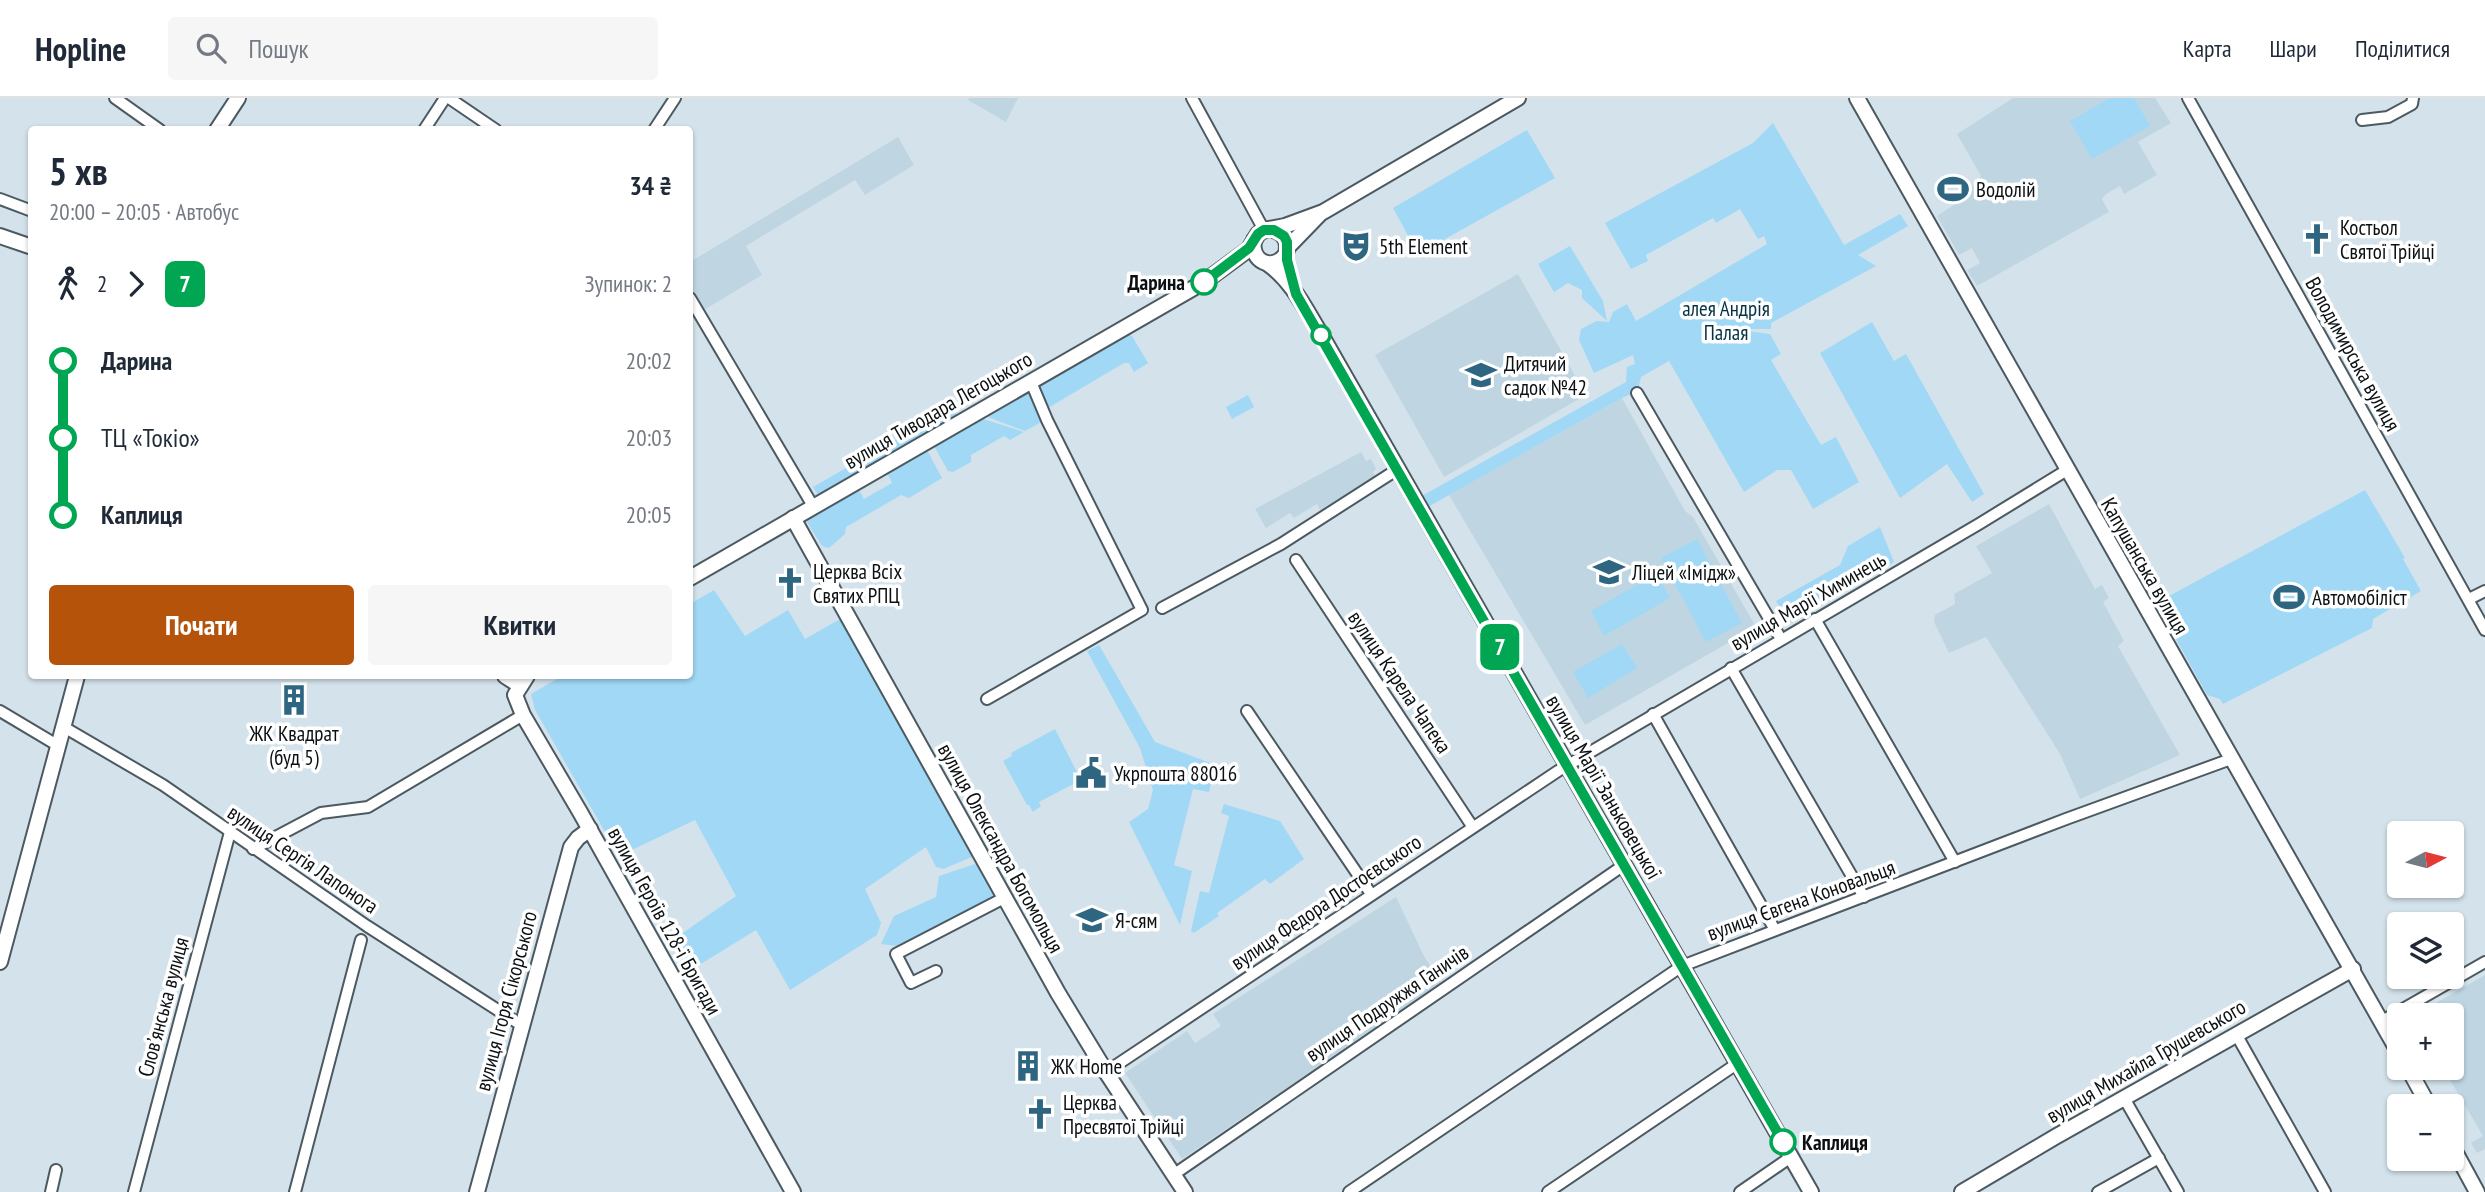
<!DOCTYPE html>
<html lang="uk">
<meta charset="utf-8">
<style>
body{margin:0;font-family:"PT Sans Narrow",sans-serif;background:#f6f6f7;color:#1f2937;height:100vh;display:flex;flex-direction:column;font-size:26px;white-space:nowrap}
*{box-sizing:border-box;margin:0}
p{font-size:23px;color:#747a83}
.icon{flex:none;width:38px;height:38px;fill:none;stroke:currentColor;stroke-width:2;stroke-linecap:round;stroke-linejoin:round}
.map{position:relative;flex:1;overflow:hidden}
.details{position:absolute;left:28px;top:28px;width:665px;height:553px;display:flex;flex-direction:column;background:#fff;border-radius:7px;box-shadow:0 2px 5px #0004}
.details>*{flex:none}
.badge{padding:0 14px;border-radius:10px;font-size:24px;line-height:46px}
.needle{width:46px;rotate:83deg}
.tools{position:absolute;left:2387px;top:723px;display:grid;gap:14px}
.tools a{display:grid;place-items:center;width:77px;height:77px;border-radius:7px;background:#fff;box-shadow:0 2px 5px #0004;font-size:35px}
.map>.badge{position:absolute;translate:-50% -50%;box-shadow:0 0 0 4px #fff}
.legs{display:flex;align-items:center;gap:10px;height:77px;padding:0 21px;font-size:23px}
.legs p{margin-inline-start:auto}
.summary{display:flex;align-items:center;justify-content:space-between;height:119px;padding:0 21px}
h1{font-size:38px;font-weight:600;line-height:52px}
.cta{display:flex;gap:14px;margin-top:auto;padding:14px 21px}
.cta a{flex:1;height:80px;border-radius:7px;background:#b45309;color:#fff;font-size:28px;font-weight:600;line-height:80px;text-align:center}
.cta a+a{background:#f6f6f7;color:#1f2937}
ul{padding:0 21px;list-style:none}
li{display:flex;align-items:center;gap:24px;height:77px;font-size:26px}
li i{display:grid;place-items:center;width:10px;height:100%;margin:0 9px;background:currentColor}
li i::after{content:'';width:18px;height:18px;margin:-9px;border:5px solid;border-radius:50%;background:#fff}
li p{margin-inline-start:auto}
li:first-child i{background:linear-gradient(#0000 50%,currentColor 0)}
li:last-child i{background:linear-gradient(currentColor 50%,#0000 0)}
header{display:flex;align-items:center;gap:42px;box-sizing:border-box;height:98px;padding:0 35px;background:#fff;border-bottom:2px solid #e0e1e3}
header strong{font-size:33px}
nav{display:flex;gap:38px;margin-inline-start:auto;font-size:24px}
.search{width:490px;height:63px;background:#f6f6f7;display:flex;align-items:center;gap:18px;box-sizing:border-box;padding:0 24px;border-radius:7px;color:#747a83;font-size:26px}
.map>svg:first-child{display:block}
.built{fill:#bfd6e2}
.green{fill:#a0d8f6}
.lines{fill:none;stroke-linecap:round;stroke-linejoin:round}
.street-casing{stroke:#4c5960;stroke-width:14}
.secondary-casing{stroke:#4c5960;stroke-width:18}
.street{stroke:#fff;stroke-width:10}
.secondary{stroke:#fff;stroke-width:14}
.line-1-casing{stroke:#fff;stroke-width:16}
.line-1{stroke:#00a651;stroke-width:10}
.stop-1-dot{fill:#fff;stroke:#00a651;stroke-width:3.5}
.labels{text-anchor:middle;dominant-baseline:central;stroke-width:7;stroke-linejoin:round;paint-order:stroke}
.poi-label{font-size:21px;fill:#0b1012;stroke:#fff;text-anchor:start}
.stop-label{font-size:21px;font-weight:bold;fill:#0b1012;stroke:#fff;text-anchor:end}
.park-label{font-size:21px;fill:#033245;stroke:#fff}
.street-label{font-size:21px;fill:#0b1012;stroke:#fff}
</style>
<header>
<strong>Hopline</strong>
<div class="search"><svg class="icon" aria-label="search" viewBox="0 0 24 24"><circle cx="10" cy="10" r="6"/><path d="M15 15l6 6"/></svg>Пошук</div>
<nav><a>Карта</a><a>Шари</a><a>Поділитися</a></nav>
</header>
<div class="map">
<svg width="2485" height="1094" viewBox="0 0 2485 1094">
<rect width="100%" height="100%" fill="#d4e3eb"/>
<g class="built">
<path d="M969,0H1018L1006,24L968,2Z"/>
<path d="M2013,0H2155L2171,25L2138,44L2157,77L2124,96L2120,88L2106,96L2102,101L2109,114L1977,188L1967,172L1980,165L1972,150L1959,157L1937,118L1961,102L1981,78L1957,36Z"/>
<path d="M898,39L914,67L865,97L855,82L746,148L762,177L704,212L690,188V164Z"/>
<path d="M1518,176L1586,297L1444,379L1375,257Z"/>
<path d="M1622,300L1685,413L1693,419L1756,529L1585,627L1449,397Z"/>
<path d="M1361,354L1366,363L1371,361L1376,371L1373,374L1376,379L1321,414L1317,406L1294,420L1290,415L1266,430L1255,411Z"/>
<path d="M2049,406L2095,491L2102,487L2109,500L2103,504L2124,543L2118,548L2180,657L2080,701L2060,656L1986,539L1949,555L1934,524L1935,517L1955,506L1954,496L1992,475L1976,448Z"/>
<path d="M1396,799L1424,858L1441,885L1182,1061L1125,975L1187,933L1195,945L1221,928L1213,916Z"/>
<path d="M2485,877V1051L2477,1055L2471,1045L2483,1038L2443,970H2452V917H2415Z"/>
</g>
<g class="green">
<path d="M2110,0H2134L2150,28L2092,61L2070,23Z"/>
<path d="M1773,25L1844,147L1900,116L1908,128L1858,157L1876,168L1771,225V231H1748L1747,233L1770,236L1781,256L1771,262L1821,347L1836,339L1859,384L1813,411L1791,372H1777L1744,394L1669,263L1641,279L1639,287L1641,292L1622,300L1426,410L1420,399L1626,284L1627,269L1635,266L1633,257L1594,275L1579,242L1581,231L1597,223L1609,224L1613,214L1627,206L1636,223L1767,146L1764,138L1758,141L1740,111L1716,125L1713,120L1646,157L1648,163L1631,171L1605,125L1753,45Z"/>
<path d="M1527,32L1555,80L1418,156L1393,110Z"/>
<path d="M1570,148L1603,203L1607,223L1582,200V192L1568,185L1554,194L1538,166Z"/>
<path d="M1872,224L1894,263L1906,256L1984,396L1972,404L1947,366L1900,400L1820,255Z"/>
<path d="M1126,235L1132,238L1148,265L1134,274L1129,265H1124L1048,310L1039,291L1040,285Z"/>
<path d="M1028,292L1031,293L1043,323L1025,333L985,318Z"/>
<path d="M1248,297L1254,309L1232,321L1226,309Z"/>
<path d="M952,309L958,319L819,399L813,389Z"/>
<path d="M980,320L1024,334L1010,342L1004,338L971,357V364L953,374L948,373L934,348Z"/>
<path d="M925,353L928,354L942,380L909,400L901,397L846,429L845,436L829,450L822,448L807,424L808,421L859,392L864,401L892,385L887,375Z"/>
<path d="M2365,392L2405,460L2403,461L2421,493L2373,521L2372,530L2223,606L2220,601L2207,597L2156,505Z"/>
<path d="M1880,429L1894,464L1790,525L1776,503L1840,467L1848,448Z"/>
<path d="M1697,441L1742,525L1706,544L1661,460Z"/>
<path d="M1656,476L1670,500L1604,538L1591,513Z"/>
<path d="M714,492L745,538L788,512L805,541L842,520L974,755L972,759L943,771L936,769L926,749L865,791L881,825L877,837L790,892L756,832L699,867L681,863L671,843L736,798L695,722L619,758L535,612L531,596L562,578H690V506Z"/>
<path d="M1622,546L1637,570L1588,600L1573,574Z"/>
<path d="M1099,547L1155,644L1226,671L1212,681L1209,694L1193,691L1174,767L1192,773L1180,827L1129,724L1148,711L1153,692L1140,650L1087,553Z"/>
<path d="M1055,631L1081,682L1039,704L1041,708L1033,714L1029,707H1027L1003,663L1012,658L1011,655Z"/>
<path d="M1224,706L1280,723L1304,761L1270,786L1265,781L1217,815L1219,818L1194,835L1191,833L1200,793L1209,795L1229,718L1221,715Z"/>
<path d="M975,766L980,769L998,800L898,848L881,846L894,818L936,799L939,778Z"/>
</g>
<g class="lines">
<defs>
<g id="street">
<path d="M115,0L160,32"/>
<path d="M449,0L496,32"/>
<path d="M1192,0L1264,132"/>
<path d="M2188,0L2485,532"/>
<path d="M2362,22L2388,19L2412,6L2413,0"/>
<path d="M424,32L445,0"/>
<path d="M654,32L675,0"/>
<path d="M0,101L32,113"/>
<path d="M690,200L813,408"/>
<path d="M1637,295L1781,541"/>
<path d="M1296,462L1472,728"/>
<path d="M2469,501L2485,493"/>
<path d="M1162,510L1281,446L1398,371"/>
<path d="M1815,521L1955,764"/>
<path d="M1731,570L1864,799"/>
<path d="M987,601L1142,512L1047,322L1031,284"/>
<path d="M0,613L57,647"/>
<path d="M1247,613L1371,796"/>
<path d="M1653,616L1775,832"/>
<path d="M62,628L163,687L367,828L521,927"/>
<path d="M253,751L321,715L368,709L523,617"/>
<path d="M936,873L911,885L896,856L1004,800"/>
<path d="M2382,923L2485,864"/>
<path d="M2236,936L2325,1094"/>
<path d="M1106,974L1558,673L1979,426L2067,372"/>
<path d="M2124,1000L2178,1094"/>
<path d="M1173,1077L1624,767"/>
<path d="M51,1094L56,1072"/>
<path d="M134,1094L230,734"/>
<path d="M295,1094L361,842"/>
<path d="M1349,1094L1682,868L2066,721L2231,661"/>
<path d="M1548,1094L1738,965"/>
<path d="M1740,1094L1791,1059"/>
<path d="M2098,1094L2159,1060"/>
</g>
<g id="secondary">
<path d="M1857,0L2399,955"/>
<path d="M217,32L238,0"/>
<path d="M0,138L32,149"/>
<path d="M1254,142C1250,164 1273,174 1286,156C1289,144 1285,136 1274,132"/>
<path d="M1287,150L1319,117"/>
<path d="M1268,166C1291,182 1305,210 1319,233L1811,1094"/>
<path d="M793,420L1058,895L1106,974L1185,1094"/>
<path d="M690,480L1204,184L1249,151L1258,136L1264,132L1285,128L1323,114L1518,0"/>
<path d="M505,578L519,587"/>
<path d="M527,578L515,597L523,617L580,714L793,1094"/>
<path d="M0,864L77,578"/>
<path d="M2408,970L2429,1008"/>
<path d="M2452,1048L2477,1094"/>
<path d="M477,1094L571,749L578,740L590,731"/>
<path d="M1962,1094L2055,1039L2353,871"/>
</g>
</defs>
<use href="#street" class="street-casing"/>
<use href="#secondary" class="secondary-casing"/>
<use href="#street" class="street"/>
<use href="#secondary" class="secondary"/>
</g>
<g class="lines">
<defs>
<path id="line-1" d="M1204,184L1249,150L1258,136L1264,132H1274L1284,138L1287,144V162L1296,196L1783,1044"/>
</defs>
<use href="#line-1" class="line-1-casing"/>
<use href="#line-1" class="line-1"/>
</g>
<defs>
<symbol id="stadium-bare" viewBox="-9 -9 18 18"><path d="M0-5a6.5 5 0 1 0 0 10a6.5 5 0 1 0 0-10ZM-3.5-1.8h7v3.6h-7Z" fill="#2e6580" stroke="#fff" stroke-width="2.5" paint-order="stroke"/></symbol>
<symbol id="church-bare" viewBox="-9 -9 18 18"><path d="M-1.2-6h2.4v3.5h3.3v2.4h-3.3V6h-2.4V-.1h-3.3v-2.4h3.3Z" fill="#2e6580" stroke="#fff" stroke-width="2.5" paint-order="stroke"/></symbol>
<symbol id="theatre-bare" viewBox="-9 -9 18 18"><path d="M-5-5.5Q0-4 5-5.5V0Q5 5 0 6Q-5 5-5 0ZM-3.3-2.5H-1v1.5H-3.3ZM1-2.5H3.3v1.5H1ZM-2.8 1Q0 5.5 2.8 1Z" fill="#2e6580" stroke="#fff" stroke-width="2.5" paint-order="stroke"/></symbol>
<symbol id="school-bare" viewBox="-9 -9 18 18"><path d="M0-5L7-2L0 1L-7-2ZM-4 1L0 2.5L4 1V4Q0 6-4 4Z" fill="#2e6580" stroke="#fff" stroke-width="2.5" paint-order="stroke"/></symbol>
<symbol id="building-bare" viewBox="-9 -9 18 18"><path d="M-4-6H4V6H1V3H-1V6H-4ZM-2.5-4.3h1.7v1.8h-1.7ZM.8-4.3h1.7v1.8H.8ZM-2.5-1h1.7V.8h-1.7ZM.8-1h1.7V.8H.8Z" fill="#2e6580" stroke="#fff" stroke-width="2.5" paint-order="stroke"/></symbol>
<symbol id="civic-bare" viewBox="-9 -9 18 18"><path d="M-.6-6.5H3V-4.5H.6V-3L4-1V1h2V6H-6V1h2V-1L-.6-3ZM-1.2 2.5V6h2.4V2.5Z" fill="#2e6580" stroke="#fff" stroke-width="2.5" paint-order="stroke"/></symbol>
</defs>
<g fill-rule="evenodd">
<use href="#stadium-bare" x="1931" y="69" width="44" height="44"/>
<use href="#church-bare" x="2295" y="119" width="44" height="44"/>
<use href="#theatre-bare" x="1334" y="126" width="44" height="44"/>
<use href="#school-bare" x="1459" y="255" width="44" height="44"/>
<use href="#school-bare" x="1587" y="452" width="44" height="44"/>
<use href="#church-bare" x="768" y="463" width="44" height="44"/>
<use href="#stadium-bare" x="2267" y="477" width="44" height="44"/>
<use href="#building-bare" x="272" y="580" width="44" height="44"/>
<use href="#civic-bare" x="1069" y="653" width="44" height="44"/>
<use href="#school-bare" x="1070" y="800" width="44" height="44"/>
<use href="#building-bare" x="1006" y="946" width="44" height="44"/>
<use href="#church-bare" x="1018" y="994" width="44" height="44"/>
</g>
<g class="stop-1-dot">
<circle cx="1204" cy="184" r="12"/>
<circle cx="1321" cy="237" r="9"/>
<circle cx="1783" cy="1044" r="12"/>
</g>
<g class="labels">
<g class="poi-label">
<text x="1976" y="91">Водолій</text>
<text x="2340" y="129">Костьол<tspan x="2340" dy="24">Святої Трійці</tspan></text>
<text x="1379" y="148">5th Element</text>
<text x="1504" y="265">Дитячий<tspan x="1504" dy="24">садок №42</tspan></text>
<text x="813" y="473">Церква Всіх<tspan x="813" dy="24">Святих РПЦ</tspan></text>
<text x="1632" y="474">Ліцей «Імідж»</text>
<text x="2312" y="499">Автомобіліст</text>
<text x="294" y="635" text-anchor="middle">ЖК Квадрат<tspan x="294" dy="24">(буд 5)</tspan></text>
<text x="1114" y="675">Укрпошта 88016</text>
<text x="1115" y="822">Я-сям</text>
<text x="1051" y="968">ЖК Home</text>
<text x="1063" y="1004">Церква<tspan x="1063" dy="24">Пресвятої Трійці</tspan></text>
</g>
<g class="stop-label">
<text x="1185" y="184">Дарина</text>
<text x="1802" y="1044" text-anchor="start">Каплиця</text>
</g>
<g class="park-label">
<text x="1726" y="210">алея Андрія<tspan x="1726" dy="24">Палая</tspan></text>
</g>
<g class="street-label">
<text transform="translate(2353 256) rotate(61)">Володимирська вулиця</text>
<text transform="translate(938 312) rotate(-30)">вулиця Тиводара Легоцького</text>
<text transform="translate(2145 468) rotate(60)">Капушанська вулиця</text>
<text transform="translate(1808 503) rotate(-30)">вулиця Марії Химинець</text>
<text transform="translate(1400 584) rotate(56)">вулиця Карела Чапека</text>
<text transform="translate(1604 689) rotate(60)">вулиця Марії Заньковецької</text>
<text transform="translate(1001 750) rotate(61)">вулиця Олександра Богомольця</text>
<text transform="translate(303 761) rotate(34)">вулиця Сергія Лапонога</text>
<text transform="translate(1801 802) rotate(-20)">вулиця Євгена Коновальця</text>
<text transform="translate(1326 804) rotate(-34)">вулиця Федора Достоєвського</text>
<text transform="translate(665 823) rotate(61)">вулиця Героїв 128-ї Бригади</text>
<text transform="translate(506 903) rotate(-75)">вулиця Ігоря Сікорського</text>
<text transform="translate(1387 905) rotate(-34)">вулиця Подружжя Ганичів</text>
<text transform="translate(163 909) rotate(-75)">Словʼянська вулиця</text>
<text transform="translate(2146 963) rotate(-30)">вулиця Михайла Грушевського</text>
</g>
</g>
</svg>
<div class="tools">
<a><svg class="needle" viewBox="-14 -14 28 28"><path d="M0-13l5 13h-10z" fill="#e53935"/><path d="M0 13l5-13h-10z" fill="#747a83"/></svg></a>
<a><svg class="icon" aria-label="layers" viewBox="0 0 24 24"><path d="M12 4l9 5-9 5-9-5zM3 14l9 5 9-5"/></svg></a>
<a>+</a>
<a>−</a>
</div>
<b class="badge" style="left:1500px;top:549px;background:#00a651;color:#fff">7</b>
<section class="details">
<div class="summary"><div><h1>5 хв</h1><p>20:00 – 20:05 · Автобус</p></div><b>34 ₴</b></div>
<div class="legs"><svg class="icon" aria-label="walk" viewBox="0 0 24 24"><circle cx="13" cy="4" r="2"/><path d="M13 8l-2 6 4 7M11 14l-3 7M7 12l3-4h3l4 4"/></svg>2<svg class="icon" aria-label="forward" viewBox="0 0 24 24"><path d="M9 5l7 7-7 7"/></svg><b class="badge" style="background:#00a651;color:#fff">7</b><p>Зупинок: 2</p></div>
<ul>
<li><i style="color:#00a651"></i><b>Дарина</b><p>20:02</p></li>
<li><i style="color:#00a651"></i><span>ТЦ «Токіо»</span><p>20:03</p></li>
<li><i style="color:#00a651"></i><b>Каплиця</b><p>20:05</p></li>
</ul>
<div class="cta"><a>Почати</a><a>Квитки</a></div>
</section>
</div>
